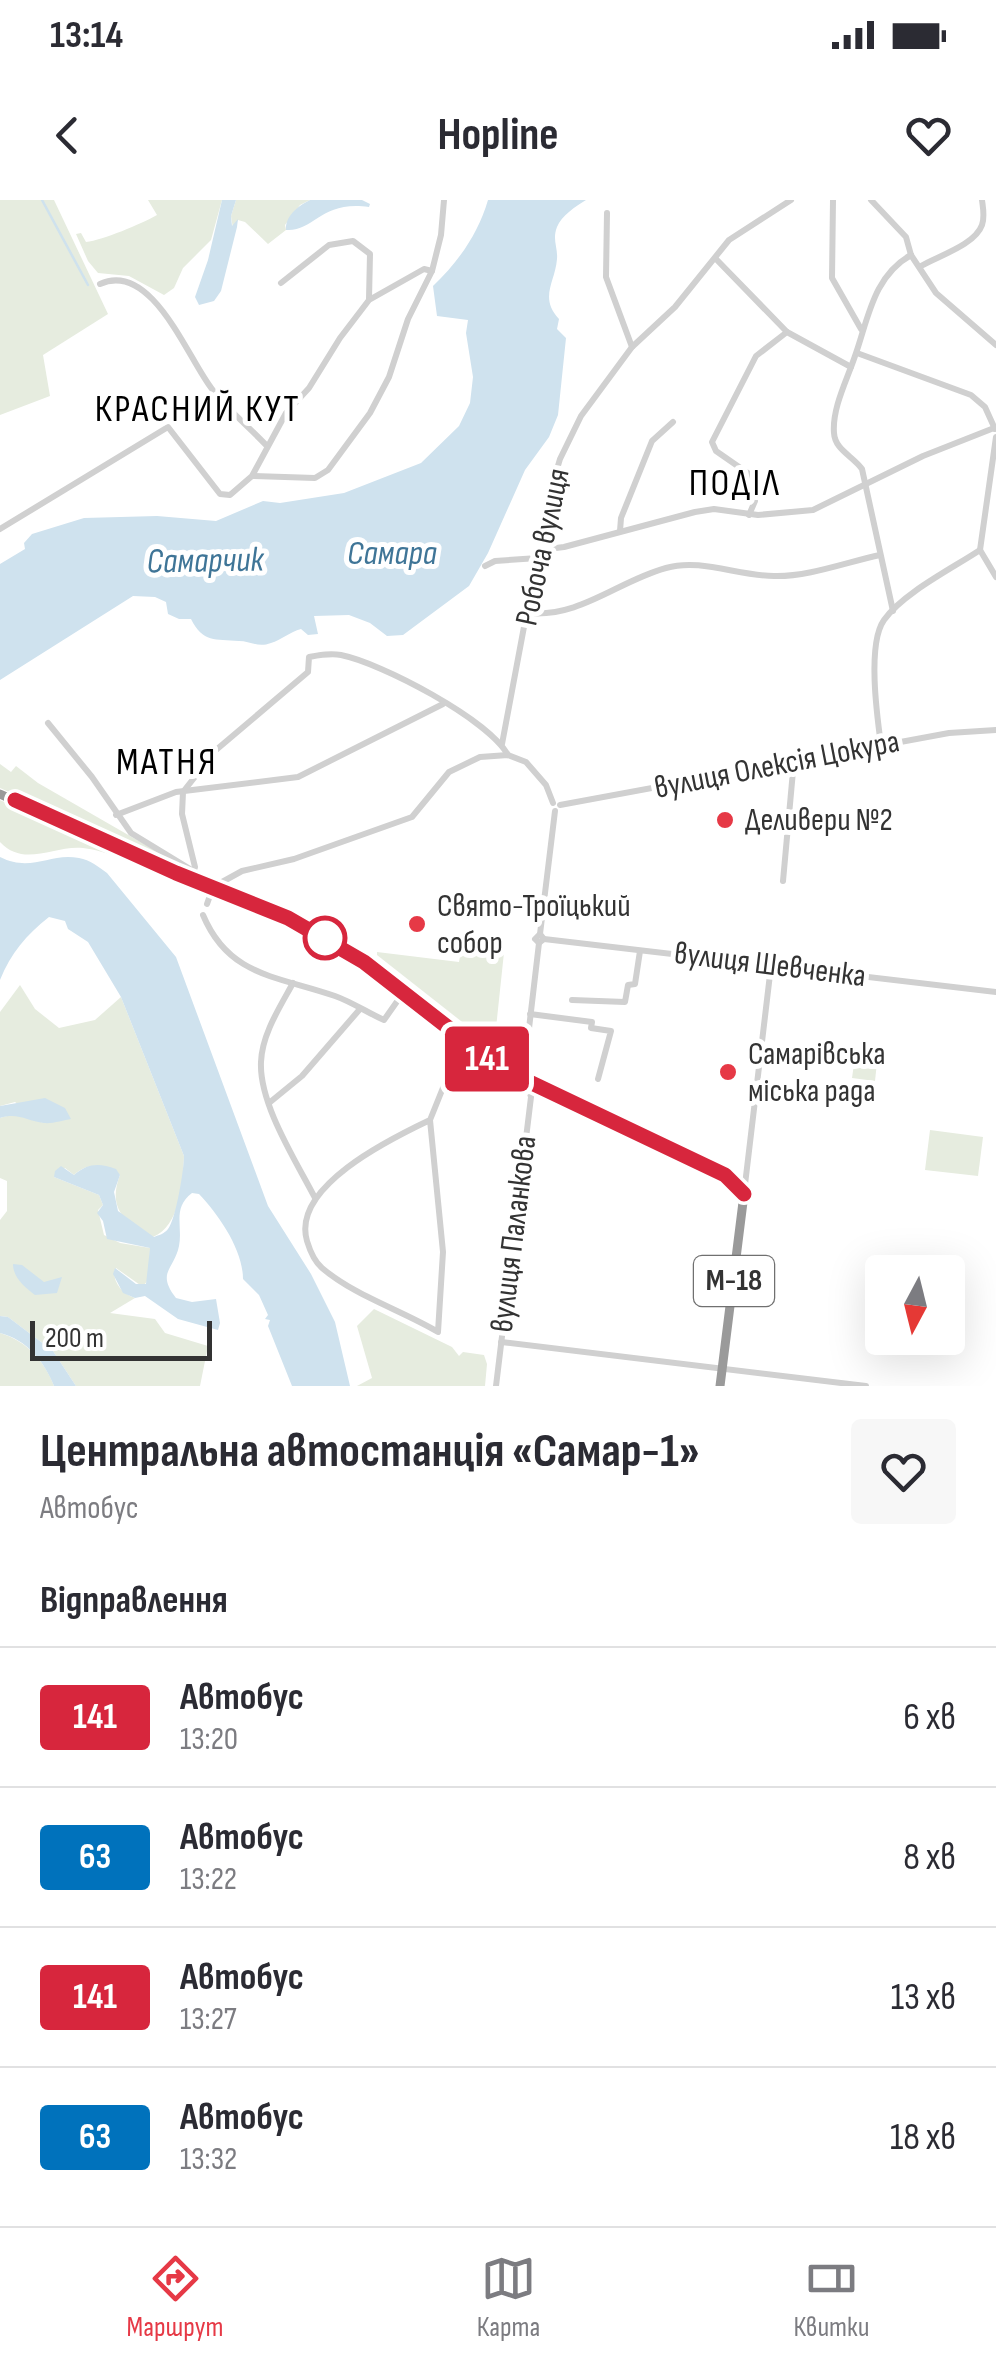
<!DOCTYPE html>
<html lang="uk">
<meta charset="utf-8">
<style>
body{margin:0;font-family:"Sofia Sans Condensed",sans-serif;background:#f7f7f7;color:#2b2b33;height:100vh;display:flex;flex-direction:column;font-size:38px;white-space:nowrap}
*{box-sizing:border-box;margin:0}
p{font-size:32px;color:#7c7c81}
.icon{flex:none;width:55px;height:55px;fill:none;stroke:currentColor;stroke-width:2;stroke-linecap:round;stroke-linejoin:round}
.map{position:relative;height:1186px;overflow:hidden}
.details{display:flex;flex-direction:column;background:#fff;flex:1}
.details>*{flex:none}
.badge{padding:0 20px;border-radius:8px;font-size:35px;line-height:65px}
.needle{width:65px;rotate:187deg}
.fabs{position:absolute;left:865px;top:1055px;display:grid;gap:20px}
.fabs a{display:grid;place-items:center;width:100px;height:100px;border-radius:10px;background:#fff;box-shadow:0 10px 40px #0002;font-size:50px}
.scale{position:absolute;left:30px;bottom:25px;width:182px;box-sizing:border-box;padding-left:10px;border:5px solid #333;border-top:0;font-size:28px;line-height:35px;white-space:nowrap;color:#333;-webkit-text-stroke:8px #fff;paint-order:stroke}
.map>.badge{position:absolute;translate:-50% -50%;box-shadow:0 0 0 5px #fff}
h2{padding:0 40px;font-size:38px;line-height:90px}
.round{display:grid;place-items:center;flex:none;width:105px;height:105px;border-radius:10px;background:#f7f7f7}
.summary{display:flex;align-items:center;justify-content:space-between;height:170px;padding:0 40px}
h1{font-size:48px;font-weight:700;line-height:75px}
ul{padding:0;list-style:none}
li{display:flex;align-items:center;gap:30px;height:140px;padding:0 40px;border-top:2px solid #e1e1e2}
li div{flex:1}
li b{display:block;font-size:38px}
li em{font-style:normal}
li .badge{min-width:110px;font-weight:700;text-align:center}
.status{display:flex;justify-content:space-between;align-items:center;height:70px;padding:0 50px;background:#fff;direction:ltr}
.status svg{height:28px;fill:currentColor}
header{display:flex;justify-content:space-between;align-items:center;height:130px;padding:0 40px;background:#fff;font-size:45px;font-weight:700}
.tabs{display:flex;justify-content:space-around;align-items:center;height:140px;border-top:2px solid #e1e1e2;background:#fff;font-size:28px;color:#7c7c81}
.tabs a{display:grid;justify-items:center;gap:5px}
.tabs .on{color:#e63946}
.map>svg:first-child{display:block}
.green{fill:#e6ecdf}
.water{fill:#cfe2ee}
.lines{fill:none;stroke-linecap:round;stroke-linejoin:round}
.stream{stroke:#cfe2ee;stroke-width:2.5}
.minor{stroke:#d0d0d0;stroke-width:6}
.highway{stroke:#9a9a9a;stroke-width:9}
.line-casing{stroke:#fff;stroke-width:22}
.line{stroke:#d7263d;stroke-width:15}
.poi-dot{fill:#e63946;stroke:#fff;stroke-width:4}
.stop-dot{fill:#fff;stroke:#d7263d;stroke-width:5}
.labels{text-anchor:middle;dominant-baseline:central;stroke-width:10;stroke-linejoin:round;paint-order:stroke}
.shield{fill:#fff;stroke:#707070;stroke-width:2.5}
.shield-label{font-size:30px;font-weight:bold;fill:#333}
.street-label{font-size:32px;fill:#333;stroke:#fff}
.poi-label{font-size:32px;fill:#333;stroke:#fff;text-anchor:start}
.water-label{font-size:35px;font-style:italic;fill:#3f7597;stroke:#fff}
.quarter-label{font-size:38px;letter-spacing:2.5px;fill:#000;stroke:#fff}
</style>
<div class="status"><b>13:14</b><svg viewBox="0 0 49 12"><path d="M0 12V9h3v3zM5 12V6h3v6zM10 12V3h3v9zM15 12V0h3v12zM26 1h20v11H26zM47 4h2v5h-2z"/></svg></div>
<header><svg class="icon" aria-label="back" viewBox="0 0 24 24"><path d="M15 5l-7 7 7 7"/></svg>Hopline<svg class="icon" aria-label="heart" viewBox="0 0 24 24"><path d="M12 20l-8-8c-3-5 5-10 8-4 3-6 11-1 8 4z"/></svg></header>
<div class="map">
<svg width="996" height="1186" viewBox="0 0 996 1186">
<rect width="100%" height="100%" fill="#fff"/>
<g class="green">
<path d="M0,0H54L108,114L43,155L50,196L0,215Z"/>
<path d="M148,0H222L211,40L183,68L174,88L164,95L129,76L98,73L88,61L76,34L81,33L86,42C103,40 141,24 157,15Z"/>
<path d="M236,0H310L300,5L285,25L286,30L268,44L245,22L238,20L233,29L231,16Z"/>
<path d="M0,564L11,572L16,566L38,583L170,659L180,668L0,588Z"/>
<path d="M0,600L181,681C147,674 118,652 83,648C54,645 24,668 0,642Z"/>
<path d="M463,738L505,743L494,847L377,755V752L459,762Z"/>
<path d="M20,785L35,809L59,828L95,820L121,797L184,956C183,983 180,1026 153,1037C125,1023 107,1009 120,975C101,967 90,960 74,975L65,968L54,977L99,995L103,1005L98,1010L104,1035L120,1043L150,1048L149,1078L143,1087L116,1068L114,1071C114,1084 123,1094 135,1098L110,1113L155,1119L165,1133L208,1146L200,1186H76L53,1151L8,1117L0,1116V1020L7,1011V981L0,978V918C15,913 29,916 43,923L15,902L0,906V812Z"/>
<path d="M856,850L878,853L875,881L852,878Z"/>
<path d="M930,930L983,937L978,976L925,970Z"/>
<path d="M374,1109L452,1147L459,1156L463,1152L484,1155L487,1164L485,1186H357L372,1178L357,1126Z"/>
<path d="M0,1133C27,1141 44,1161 54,1186H0Z"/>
</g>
<g class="water">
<path d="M222,0H236L231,16L232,26L238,19L237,27L221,91L214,101L199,105L195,97L208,60Z"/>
<path d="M310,0H362L370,4L369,7C321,0 314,32 286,30C285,16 298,6 310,0Z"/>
<path d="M488,0H586C576,6 561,16 557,27C552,40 558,47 557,59C555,83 539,97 559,119L557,129L566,138L558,215L549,237L525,270L488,353L469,386L403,435L387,436L370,423L349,415L314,416L318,434L308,435L301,429C290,432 281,440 271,443C258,448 250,441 239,441C215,439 203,443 191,419H179L168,414L166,402L155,397L133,396L0,480V364L25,349L24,343L32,334L84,318L157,316L216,321L263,301L280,303L344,293L421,263L459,226L470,203L473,177L466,133L468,120L437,116L433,86C459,61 478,34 488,0Z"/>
<path d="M0,657C32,673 50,652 79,658C90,660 99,667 107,673L176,757L268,1006L311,1074L335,1122L350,1186H292L268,1126L270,1120L265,1119L268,1115L259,1095L243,1079C243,1050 219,1015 199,994L192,993C172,1008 183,1026 179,1046C174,1070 156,1072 176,1098L192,1102L216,1099L220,1123L218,1130L178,1119L145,1096L135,1098L123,1093L113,1074L115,1068L136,1084H146L150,1048L107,1039L103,1021L97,1013L103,1005L99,995L54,977L55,971L61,966L74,975C88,963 99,963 116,969L120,975L114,992L118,1011L154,1037C159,1035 164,1034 168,1029C176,1019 184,969 184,956L121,797L88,742L68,729L65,721L49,717C26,735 11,753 0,780Z"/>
<path d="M45,898L65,908L71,919C64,920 52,924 44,923C27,921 18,912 0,918V906Z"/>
<path d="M13,1064L22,1065L44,1082L62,1077L57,1093L35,1095C25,1087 13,1078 13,1064Z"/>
<path d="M0,1116L8,1117L53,1151L76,1186H54C44,1161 27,1140 0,1133Z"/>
</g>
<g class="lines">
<path class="stream" d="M42,0L88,85"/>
<g class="minor">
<path d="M833,0L832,78L861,129"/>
<path d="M871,0L906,37L911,55"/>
<path d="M607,13L606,77L632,147"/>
<path d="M911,55L936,93L996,145"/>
<path d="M716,59L787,132L851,167"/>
<path d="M921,66C938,56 975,45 982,25C985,17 983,8 982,0"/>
<path d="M281,83L329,45L353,41L370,54L369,99"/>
<path d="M100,84C152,60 188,159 212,189C228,210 249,227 267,246"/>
<path d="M857,153L971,195L985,207L995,229"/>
<path d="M253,276L315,278L328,270L370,213L389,177L408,119L432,71L441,35L444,0"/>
<path d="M749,315L755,301L752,276L716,251L712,242L756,156L787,132"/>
<path d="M0,329L168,227L220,294L230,295L252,276L286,213L309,188L340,138L369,100L424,69L432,71"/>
<path d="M620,331L621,318L652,241L673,222"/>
<path d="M540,350L564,347L695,312L714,309L758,315L813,310L923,256L994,228"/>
<path d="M980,350L996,237"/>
<path d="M980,350L996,377"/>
<path d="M485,366L495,361L538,358"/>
<path d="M893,411L862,269C853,256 835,250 834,233C832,208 847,180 855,156C868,120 873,76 911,55"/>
<path d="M528,413C580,418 618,381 666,368C701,358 738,376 774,376C808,377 847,362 880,355"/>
<path d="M48,523L92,577L131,633L195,672"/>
<path d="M502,544L548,299L560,259L581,216L632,147L675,107L729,40L791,0"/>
<path d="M881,545C877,516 867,444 884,420C903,393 953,368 980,350"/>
<path d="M560,605L949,533L996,530"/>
<path d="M116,615L176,592L298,577L443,504"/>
<path d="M191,679L195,667L182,614L183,592L216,550L308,472L309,457C320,455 330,453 341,455C381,463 488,519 508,555"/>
<path d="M783,681L794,560"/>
<path d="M207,704L213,687L242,671L294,659L412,617L449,572L480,557L508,555L526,562L546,585L553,603"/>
<path d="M203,715C229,777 278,776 335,796C352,802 368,813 384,820L403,793"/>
<path d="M540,734L555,611"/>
<path d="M540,734L544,739L539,743L535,739Z"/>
<path d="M544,739L996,792"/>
<path d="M293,783C280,807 262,834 261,862C259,904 296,961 315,998"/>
<path d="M572,800L625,802L628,785L635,784L640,751"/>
<path d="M530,814L592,822L591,828L611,831L598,879"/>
<path d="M269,903L302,876L360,809"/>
<path d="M430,920L443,1052L438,1132C401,1110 355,1096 322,1068C314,1061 310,1051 307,1041C291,987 390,939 430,920L455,858L465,843"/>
<path d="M744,993L771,766"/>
<path d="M501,1142L866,1186"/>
<path d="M496,1186L531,897L524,871L539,743"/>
</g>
<path class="highway" d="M0,594L190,679L256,703L314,732L364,762L500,868L734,982L744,994L720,1186"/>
</g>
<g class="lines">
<defs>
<path id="line" d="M15,600L176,673L288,718L364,762L500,868L725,975L744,994"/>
</defs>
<use href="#line" class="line-casing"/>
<use href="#line" class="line"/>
</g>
<g class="poi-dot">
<circle cx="725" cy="620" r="10"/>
<circle cx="417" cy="724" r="10"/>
<circle cx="728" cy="872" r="10"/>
</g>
<circle class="stop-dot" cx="325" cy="738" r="20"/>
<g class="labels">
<rect class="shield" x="694" y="1056" width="80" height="50" rx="8"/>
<g class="shield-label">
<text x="734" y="1081">М-18</text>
</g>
<g class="street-label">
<text transform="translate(543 347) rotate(-78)">Робоча вулиця</text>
<text transform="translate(777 565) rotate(-11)">вулиця Олексія Цокура</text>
<text transform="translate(770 765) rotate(7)">вулиця Шевченка</text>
<text transform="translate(514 1034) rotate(-83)">вулиця Паланкова</text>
</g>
<g class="poi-label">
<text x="745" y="620">Деливери №2</text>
<text x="437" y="706">Свято-Троїцький<tspan x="437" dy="37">собор</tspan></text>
<text x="748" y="854">Самарівська<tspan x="748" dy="37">міська рада</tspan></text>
</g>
<g class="water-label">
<text x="392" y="353">Самара</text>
<text transform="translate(205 361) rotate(-1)">Самарчик</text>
</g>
<g class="quarter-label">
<text x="198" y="209">КРАСНИЙ КУТ</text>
<text x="735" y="283">ПОДІЛ</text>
<text x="167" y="562">МАТНЯ</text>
</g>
</g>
</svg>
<div class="fabs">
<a><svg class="needle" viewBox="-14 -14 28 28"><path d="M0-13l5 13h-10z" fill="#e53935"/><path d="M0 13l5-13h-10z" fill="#7c7c81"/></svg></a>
</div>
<div class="scale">200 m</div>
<b class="badge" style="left:487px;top:859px;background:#d7263d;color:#fff">141</b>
</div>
<section class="details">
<div class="summary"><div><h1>Центральна автостанція «Самар-1»</h1><p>Автобус</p></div><a class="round"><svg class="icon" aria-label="heart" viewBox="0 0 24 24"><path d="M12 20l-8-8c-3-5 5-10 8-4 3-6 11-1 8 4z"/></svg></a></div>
<h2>Відправлення</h2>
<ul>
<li><span class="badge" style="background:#d7263d;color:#fff">141</span><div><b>Автобус</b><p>13:20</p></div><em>6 хв</em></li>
<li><span class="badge" style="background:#0072bc;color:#fff">63</span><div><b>Автобус</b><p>13:22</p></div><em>8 хв</em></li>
<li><span class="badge" style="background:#d7263d;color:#fff">141</span><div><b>Автобус</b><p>13:27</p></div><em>13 хв</em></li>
<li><span class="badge" style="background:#0072bc;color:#fff">63</span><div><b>Автобус</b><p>13:32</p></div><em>18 хв</em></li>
</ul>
</section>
<nav class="tabs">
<a class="on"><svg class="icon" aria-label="directions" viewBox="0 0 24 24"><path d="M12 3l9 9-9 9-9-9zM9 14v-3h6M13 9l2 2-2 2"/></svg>Маршрут</a>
<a><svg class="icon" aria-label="map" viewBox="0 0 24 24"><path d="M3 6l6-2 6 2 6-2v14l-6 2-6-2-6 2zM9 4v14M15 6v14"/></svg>Карта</a>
<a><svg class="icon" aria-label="tickets" viewBox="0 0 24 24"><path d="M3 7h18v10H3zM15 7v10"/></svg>Квитки</a>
</nav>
